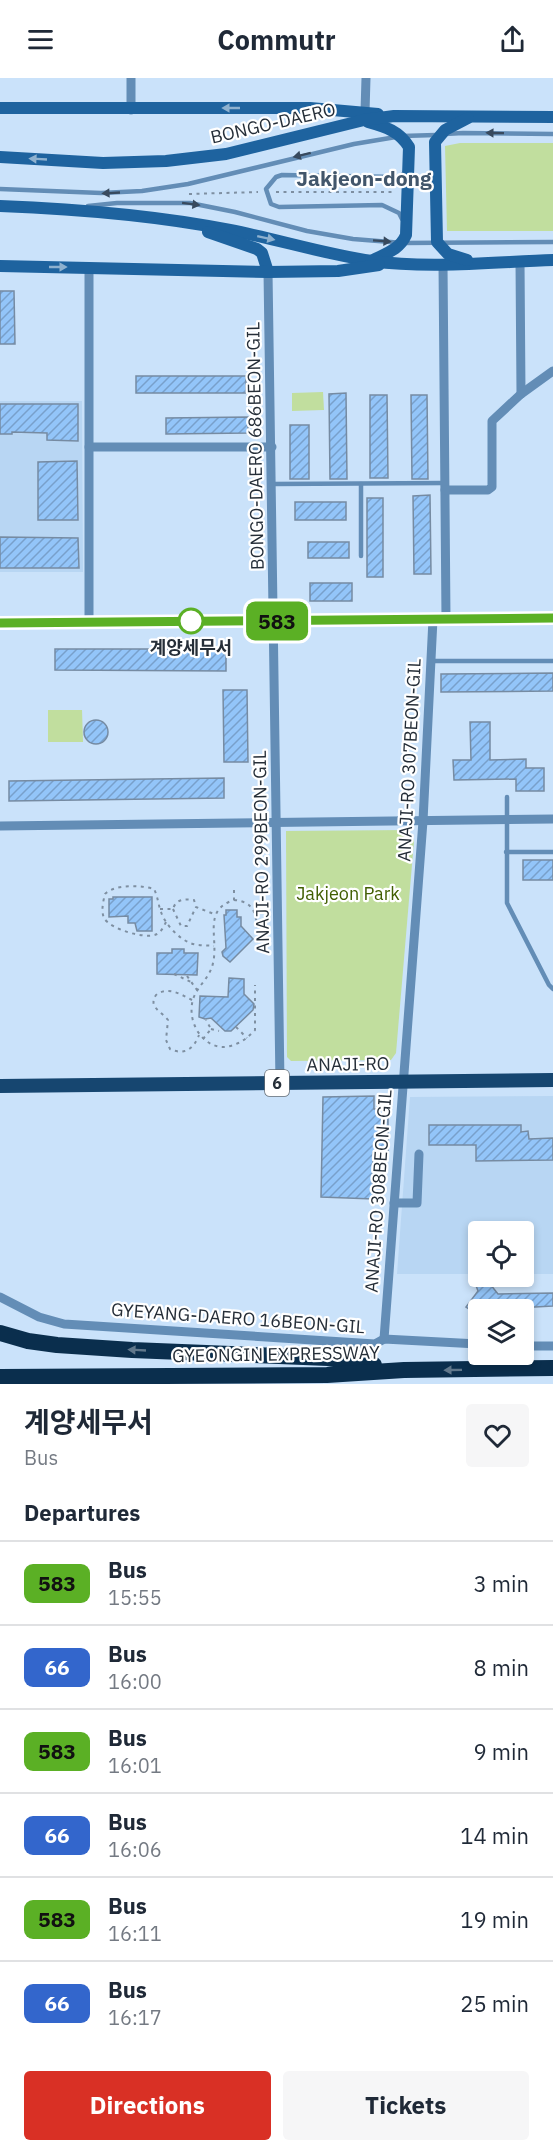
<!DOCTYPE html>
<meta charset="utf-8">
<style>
body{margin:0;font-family:"IBM Plex Sans","Noto Sans KR",sans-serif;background:#f6f6f7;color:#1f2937;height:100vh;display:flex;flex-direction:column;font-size:22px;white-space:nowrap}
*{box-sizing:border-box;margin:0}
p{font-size:20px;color:#747a83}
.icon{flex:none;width:33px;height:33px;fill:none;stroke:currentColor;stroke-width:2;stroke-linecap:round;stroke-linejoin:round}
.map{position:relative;height:1306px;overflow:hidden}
.details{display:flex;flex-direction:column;background:#fff;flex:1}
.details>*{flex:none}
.badge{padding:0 12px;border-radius:9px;font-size:21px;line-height:39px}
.buttons{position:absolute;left:468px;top:1143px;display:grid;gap:12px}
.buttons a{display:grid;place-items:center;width:66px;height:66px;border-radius:6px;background:#fff;box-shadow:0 3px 9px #0003;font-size:30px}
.map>.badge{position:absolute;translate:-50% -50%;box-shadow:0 0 0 3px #fff}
h2{padding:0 24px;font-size:22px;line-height:54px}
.round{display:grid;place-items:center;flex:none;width:63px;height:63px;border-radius:6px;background:#f6f6f7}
.overview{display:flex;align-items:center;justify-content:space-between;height:102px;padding:0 24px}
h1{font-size:28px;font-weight:700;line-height:45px}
.action{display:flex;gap:12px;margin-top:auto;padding:12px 24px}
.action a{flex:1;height:69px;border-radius:6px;background:#d93025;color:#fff;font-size:24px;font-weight:700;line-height:69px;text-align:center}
.action a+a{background:#f6f6f7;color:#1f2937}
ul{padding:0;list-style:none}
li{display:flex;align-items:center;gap:18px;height:84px;padding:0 24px;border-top:2px solid #e0e1e3}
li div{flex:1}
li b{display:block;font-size:22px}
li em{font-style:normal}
li .badge{min-width:66px;font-weight:700;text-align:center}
header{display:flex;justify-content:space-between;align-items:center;height:78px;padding:0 24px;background:#fff;font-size:27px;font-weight:700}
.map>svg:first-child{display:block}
.built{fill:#b8d6f3}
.green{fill:#c1de9e}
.building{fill:url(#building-hatch);stroke:#768ba2;stroke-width:1.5}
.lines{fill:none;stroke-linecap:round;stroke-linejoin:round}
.secondary-tunnel{stroke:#a9bed3;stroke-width:12;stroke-dasharray:12 6;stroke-linecap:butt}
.path{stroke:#7e8fa1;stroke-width:2;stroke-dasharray:3 4.5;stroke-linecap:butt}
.lane{stroke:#638db6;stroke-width:4.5}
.street{stroke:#638db6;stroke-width:9}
.secondary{stroke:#1e639f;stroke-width:12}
.primary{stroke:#164670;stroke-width:14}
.highway{stroke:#0a2e4d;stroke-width:16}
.oneway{fill:#8eb1cf}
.oneway2{fill:#384a5e}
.oneway3{fill:#60778b}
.line-casing{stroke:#fff;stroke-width:14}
.line{stroke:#5bb025;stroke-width:9}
.stop-dot{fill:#fff;stroke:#5bb025;stroke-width:3}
.labels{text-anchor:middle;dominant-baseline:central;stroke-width:4.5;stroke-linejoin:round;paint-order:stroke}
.shield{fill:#fff;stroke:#666d74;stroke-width:1.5}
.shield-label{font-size:16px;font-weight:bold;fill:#252e38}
.street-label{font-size:18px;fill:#252e38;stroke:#fff}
.stop-label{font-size:18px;font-weight:bold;fill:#252e38;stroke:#fff}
.park-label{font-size:18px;fill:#415e02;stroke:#fff}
.quarter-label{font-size:21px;font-weight:bold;fill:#42566b;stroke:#fff}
</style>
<header><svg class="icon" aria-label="menu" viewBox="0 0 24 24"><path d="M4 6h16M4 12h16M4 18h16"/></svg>Commutr<svg class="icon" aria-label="share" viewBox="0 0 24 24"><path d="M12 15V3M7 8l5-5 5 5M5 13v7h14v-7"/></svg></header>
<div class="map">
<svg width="553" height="1306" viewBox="0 0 553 1306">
<defs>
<pattern id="building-hatch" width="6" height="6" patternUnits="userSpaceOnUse" patternTransform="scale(1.5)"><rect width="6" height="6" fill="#93c5f9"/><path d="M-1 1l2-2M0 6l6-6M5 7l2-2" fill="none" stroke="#78a0cb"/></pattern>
</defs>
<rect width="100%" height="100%" fill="#cae2fa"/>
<g class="built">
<path d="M0,323H82L83,494H0Z"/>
<path d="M553,1018V1196H524V1154H478V1196H397L410,1019Z"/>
</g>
<g class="green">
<path d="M460,65H553V153H447L445,68Z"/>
<path d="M323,314L324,332L292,333V315Z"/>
<path d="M48,632H82L83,664H48Z"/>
<path d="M409,752L414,763L396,975L391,982L291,983L287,979L286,753Z"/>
</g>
<g class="building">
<path d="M0,213H14L15,266H0Z"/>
<rect x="136" y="298" width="110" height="17"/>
<path d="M346,315L347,401H330L329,316Z"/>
<path d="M370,317H387L388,400H370Z"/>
<path d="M411,317H427L428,401H412Z"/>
<path d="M0,326H78V363L47,362V355L12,354V356H0Z"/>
<path d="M248,339V355L166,356V340Z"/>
<rect x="290" y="347" width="19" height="54"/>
<path d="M77,383L78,442H38V384Z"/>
<path d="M430,417L431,496H414L413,418Z"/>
<rect x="367" y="420" width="16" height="79"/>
<rect x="295" y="424" width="51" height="18"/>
<path d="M0,459L78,460L79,490H0Z"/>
<rect x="308" y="464" width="41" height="16"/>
<rect x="310" y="505" width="42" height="18"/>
<path d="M55,571H226V593L55,592Z"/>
<path d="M553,595V613L441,614V596Z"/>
<path d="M223,612H247L248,684H224Z"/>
<circle cx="96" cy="654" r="12"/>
<path d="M470,644H490V682L526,681V690H544V713H516V701L454,702L453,682H471Z"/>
<path d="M224,700V720L9,723V703Z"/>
<rect x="523" y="782" width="30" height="20"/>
<path d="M113,819H152V853H137L135,845H128V838L109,839V821H113Z"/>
<path d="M226,832H237V839H241V848L253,861L230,884L223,878L222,874L226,870L224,837H226Z"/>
<path d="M172,871H184V875H198L197,897L157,896V875H172Z"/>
<path d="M229,900L244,901V916L254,926L253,932L231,953H225L211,940L205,941L199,939L200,918L228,919Z"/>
<path d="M374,1018V1031H388V1078L373,1075V1121L321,1119L323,1019Z"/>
<path d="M429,1047H521V1054L528,1053L529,1061L553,1060V1082L476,1083V1067H429Z"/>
<path d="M486,1201L498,1216L553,1215V1228L478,1232V1237L466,1229L478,1213L475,1205Z"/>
</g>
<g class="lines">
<path class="secondary-tunnel" d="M0,545L553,540"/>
<g class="path">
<path d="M276,114H396"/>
<path d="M189,116L258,114"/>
<path d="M234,812V822C202,832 219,860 213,885C210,901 194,910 192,926C188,951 210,978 236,966C244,963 249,958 255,952V907"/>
<path d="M234,822C262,824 256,849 257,871"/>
<path d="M160,831H173C176,821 184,821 194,822L196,829L214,836"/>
<path d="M173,831L181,848H187L196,829"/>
<path d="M166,844C164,848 162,853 157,856C146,862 110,851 104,840C101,833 103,824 105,816C115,806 141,807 154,811C158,819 158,826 161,834C165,846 178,860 190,865C197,868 206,867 214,868"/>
<path d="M174,896L191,904"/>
<path d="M187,898L197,912"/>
<path d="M192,922C180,916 168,908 156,917C148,929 161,933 168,942L166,962L170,971C185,978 194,970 199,957"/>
<path d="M236,949L247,960"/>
<path d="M211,951L219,953"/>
<path d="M203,961L211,951L206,942"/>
</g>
<g class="lane">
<path d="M445,56L463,55L553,56"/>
<path d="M0,111L101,115L142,113L188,106L354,66L402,58L436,57"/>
<path d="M88,128L117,125H190L235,134L307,153L353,161L403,165L553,164"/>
<path d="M402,141L399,135L382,127L279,129L271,126L266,111L276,99L282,97L399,99L407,93"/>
<path d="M273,406L445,405"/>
<path d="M361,406V478"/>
<path d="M431,583H553"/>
<path d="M507,719V825L549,907L553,911"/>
<path d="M506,774H553"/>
</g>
<g class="street">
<path d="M131,0V32"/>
<path d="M365,34L366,0"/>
<path d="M520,183L521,316"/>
<path d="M443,186L446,541"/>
<path d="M89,189V545"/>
<path d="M268,194L280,1005"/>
<path d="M89,369H272"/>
<path d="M445,412H488L492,409V343L521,316L553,293"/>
<path d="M0,748L553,741"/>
<path d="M394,1125H417L419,1076"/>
<path d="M0,1219L39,1239L64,1246L375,1266L384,1261L478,1266"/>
<path d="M384,1261L423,743L433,541"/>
<path d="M524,1268H553"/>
</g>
<g class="secondary">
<path d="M0,30H310L378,36"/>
<path d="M368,44C386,49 399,53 409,69L406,157C400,171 387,175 373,182"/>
<path d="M0,79L103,85L166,83L226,76L364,42L394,38L553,39"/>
<path d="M0,128C77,131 154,137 230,152C277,161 324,176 372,183C429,191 495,184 553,182"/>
<path d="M208,154L257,171L262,175L268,194"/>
<path d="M467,182L448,176L437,164L435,64L445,52L468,40"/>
<path d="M0,188L268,194L338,193L379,187"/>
</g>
<path class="primary" d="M0,1008L553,1002"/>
<g class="highway">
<path d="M0,1255L28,1263L57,1267L132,1272L328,1280L374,1287"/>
<path d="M0,1299L327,1297L404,1292L553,1290"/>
</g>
</g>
<defs><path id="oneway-solid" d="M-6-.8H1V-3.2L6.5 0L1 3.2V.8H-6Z" transform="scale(1.5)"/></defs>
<g class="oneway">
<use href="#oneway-solid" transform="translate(231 30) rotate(180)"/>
<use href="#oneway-solid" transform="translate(38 81) rotate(-177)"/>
<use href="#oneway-solid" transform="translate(266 160) rotate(12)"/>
<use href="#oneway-solid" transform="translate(58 189)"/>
</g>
<g class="oneway2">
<use href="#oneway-solid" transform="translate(495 55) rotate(-179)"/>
<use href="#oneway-solid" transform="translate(302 77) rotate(166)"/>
<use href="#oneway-solid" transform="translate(111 115) rotate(177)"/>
<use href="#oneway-solid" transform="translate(191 126) rotate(7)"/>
<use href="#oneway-solid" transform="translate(382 163) rotate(4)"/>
</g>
<g class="oneway3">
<use href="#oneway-solid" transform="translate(137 1272) rotate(-177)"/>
<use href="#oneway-solid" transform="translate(453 1292) rotate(179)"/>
</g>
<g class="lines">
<defs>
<path id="line" d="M0,545L553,540"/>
</defs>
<use href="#line" class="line-casing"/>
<use href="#line" class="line"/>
</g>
<circle class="stop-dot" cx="191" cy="543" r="12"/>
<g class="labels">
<rect class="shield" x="265" y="992" width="24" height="26" rx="4.5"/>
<g class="shield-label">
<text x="277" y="1005">6</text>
</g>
<g class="street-label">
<text transform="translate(273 45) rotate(-13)">BONGO-DAERO</text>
<text transform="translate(255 368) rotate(-91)">BONGO-DAERO 686BEON-GIL</text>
<text transform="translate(409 682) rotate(-87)">ANAJI-RO 307BEON-GIL</text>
<text transform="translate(261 774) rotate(-91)">ANAJI-RO 299BEON-GIL</text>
<text transform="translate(348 986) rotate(-1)">ANAJI-RO</text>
<text transform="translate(378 1113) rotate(-86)">ANAJI-RO 308BEON-GIL</text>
<text transform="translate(238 1240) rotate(4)">GYEYANG-DAERO 16BEON-GIL</text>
<text transform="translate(276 1276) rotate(-1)">GYEONGIN EXPRESSWAY</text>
</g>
<g class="stop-label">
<text x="191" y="569">계양세무서</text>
</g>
<g class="park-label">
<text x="348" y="815">Jakjeon Park</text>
</g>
<g class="quarter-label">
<text x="364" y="100">Jakjeon-dong</text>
</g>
</g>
</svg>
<div class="buttons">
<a><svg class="icon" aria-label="locate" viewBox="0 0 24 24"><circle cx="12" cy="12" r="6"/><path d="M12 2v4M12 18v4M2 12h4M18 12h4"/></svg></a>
<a><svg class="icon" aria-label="layers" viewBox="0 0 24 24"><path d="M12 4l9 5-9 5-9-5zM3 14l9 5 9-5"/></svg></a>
</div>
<b class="badge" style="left:277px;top:543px;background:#5bb025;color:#111">583</b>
</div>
<section class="details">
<div class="overview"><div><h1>계양세무서</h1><p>Bus</p></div><a class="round"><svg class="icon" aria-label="heart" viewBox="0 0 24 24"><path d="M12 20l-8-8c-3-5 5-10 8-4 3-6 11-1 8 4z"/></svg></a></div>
<h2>Departures</h2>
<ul>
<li><span class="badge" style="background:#5bb025;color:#111">583</span><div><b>Bus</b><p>15:55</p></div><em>3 min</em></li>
<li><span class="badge" style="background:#36c;color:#fff">66</span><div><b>Bus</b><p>16:00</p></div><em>8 min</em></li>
<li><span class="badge" style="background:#5bb025;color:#111">583</span><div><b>Bus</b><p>16:01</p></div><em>9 min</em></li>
<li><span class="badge" style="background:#36c;color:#fff">66</span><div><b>Bus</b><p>16:06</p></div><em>14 min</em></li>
<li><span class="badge" style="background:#5bb025;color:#111">583</span><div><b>Bus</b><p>16:11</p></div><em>19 min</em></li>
<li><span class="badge" style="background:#36c;color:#fff">66</span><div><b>Bus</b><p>16:17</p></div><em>25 min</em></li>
</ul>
<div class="action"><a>Directions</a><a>Tickets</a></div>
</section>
